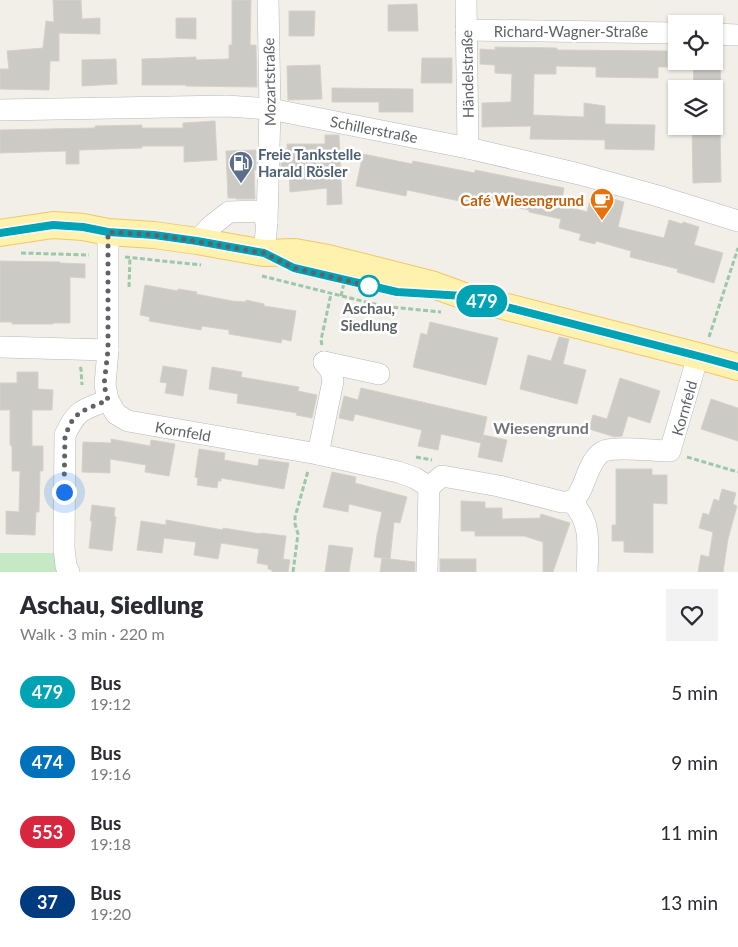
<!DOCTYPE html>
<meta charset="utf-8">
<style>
body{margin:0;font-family:Lato,sans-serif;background:#f2f2f3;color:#2b2b33;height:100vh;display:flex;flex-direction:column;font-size:19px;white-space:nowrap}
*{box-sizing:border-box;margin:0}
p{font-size:16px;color:#7c7c81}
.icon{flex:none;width:28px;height:28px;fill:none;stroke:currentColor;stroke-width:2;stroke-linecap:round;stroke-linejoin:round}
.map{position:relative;height:572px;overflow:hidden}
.drawer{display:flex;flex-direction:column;background:#fff;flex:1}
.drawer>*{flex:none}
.badge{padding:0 10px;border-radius:16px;font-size:18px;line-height:32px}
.fabs{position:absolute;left:668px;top:15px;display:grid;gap:10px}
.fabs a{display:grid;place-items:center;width:55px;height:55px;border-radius:0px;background:#fff;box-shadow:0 1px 4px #0004;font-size:25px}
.you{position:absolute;width:25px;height:25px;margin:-12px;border:4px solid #fff;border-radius:50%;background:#1a73e8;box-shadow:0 0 0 8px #1a73e833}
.map>.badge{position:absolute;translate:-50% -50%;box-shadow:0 0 0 2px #fff}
.round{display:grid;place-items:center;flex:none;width:52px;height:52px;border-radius:0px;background:#f2f2f3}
.summary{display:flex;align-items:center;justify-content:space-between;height:85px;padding:0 20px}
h1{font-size:24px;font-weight:800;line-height:38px}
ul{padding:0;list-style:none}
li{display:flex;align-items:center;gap:15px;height:70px;padding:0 20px}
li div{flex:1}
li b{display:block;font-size:19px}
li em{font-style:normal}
li .badge{min-width:55px;font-weight:700;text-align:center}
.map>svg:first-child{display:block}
.green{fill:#c5e8c5}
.building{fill:#cccac5;stroke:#d6d1c6}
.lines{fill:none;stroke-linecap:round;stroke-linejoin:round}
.minor-casing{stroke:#b5b8bc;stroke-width:22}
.major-casing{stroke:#f2c960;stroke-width:28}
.path{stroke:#9cc7a9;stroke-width:3;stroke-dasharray:5 2.5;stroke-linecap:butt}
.minor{stroke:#fff;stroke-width:21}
.major{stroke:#fff2af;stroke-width:26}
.line-casing{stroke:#fff;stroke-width:11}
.line{stroke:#00a3b4;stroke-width:8}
.walk{stroke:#5f6368;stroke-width:5;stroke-dasharray:0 9}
.stop-dot{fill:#fff;stroke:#00a3b4;stroke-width:2.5}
.labels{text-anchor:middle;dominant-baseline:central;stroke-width:5;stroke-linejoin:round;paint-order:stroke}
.street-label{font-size:15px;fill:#5f6368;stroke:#fff}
.service-label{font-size:15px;font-weight:bold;fill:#4e5e75;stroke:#fff;text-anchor:start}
.food-label{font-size:15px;font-weight:bold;fill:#c56008;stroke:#fff;text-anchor:end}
.stop-label{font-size:15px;font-weight:bold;fill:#5f6368;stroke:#fff}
.neighbourhood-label{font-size:16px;font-weight:bold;fill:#70757a;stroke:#fff}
</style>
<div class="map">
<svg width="738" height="572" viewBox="0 0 738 572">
<rect width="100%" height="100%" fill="#f1efe8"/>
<path class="green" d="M0,553H54L58,572H0Z"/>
<g class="building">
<path d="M53,0H81L82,19L100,18V34L59,33V61H50L49,90L0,89V69H9L7,51L43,48L46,21L54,22Z"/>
<path d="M232,0H251L250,45H256L257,87L186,86V85H142V59L196,57V60L229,59V45H232Z"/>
<path d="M417,4L418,31H388V5Z"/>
<path d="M289,11H315L314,36H289Z"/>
<path d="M176,18H196V39L176,38Z"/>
<path d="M495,47L557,48V50L667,51V67H658V78L596,77V67L556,66V74H534L533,115L584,117V103L605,106V124L655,125L654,150L605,149V140L530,139L531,126L482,127V103L511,102L512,74L495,73V65L480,64V49L495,50Z"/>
<path d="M422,58H452V83H421Z"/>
<path d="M116,59L117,84L82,86V60Z"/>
<path d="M693,61H720L721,89H694Z"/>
<path d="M320,65L322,99L288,100L287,66Z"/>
<path d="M332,88L413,89V112H379V102H332Z"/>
<path d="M215,121L217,160L184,162V146H142V148L79,150V164H66V151L0,153V130L95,128V126L142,125V128H183V123Z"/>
<path d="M692,126H720L721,182L693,183Z"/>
<path d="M325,135H339L342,204L327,205V188L290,192L289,169H281V150H287V144H325Z"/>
<path d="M256,150V170H254L255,199H236V198H228L226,151Z"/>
<path d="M363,154L412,164L413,161L475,173V170L564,188L561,205L587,212L592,193L624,202L618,227L664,238L669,220L682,224L683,222L699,227L694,245L723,253L714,283L677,272L678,269L630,257L631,251L596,241L595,244L579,240L581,234L559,228L561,219L529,212V210L470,198L469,203L407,190L406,196L356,186Z"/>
<path d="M0,261L60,262V263L85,264V278L70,277V323H53V324H12V322H0Z"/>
<path d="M145,285L178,291V289L197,292L196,294L232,301L246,302V300L264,304V306L296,311L291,341L282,339L281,343L229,334V330L202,326L201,330L149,321L150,317L140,315Z"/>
<path d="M430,322L498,338L486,385L413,367L421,333L427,335Z"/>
<path d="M559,337L569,339L563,364L586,370L577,404L520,389L528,355L551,361Z"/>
<path d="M163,366L187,370L183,396L165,393L167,383L160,382Z"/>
<path d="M212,367L242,372L241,377L299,387L298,391L317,395L312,418L296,415L297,413L237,403L238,394L209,389Z"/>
<path d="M17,372H38V389L53,390L52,410H32V446H43V471H40L39,512H36L35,535L6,534V511L19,512L20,471H12V446L10,445V410H0V383H17Z"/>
<path d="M620,378L660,391L650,423L628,416L622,436L615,437L589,429L593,415L607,419Z"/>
<path d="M361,388L487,417L482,440L483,435L507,440L502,462L478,457L481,443L441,434L438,450L418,446L422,430L355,414L353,421L339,418L344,396L358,400Z"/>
<path d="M711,399L738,408V441L701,429Z"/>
<path d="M111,439L150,446L151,440L175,444L169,476L145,472L146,465L110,459V473L82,472L83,442L111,443Z"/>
<path d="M199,449L225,453L224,460L258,466L259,459L289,463L284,489L221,478V481H218L217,488L197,485L198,478L195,477Z"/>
<path d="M616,469H652V475H667V504L653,503V553L624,552V541H612V525H616Z"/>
<path d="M332,472L356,477L355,483L407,497L400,523L394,522L390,559L374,557L377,535L382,512L349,504L348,512L323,507Z"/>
<path d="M722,489L736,493L733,504L737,506L728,539L723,572H698L701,555L709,557L713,532L699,528L703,513L709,515L714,499L719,501Z"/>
<path d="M461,501L485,502V508H502V519L540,518L541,514L570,523L553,572H543V542L524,536H475V531H461Z"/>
<path d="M92,505L115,508L114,516L116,517L112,551L89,548L92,521H90Z"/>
<path d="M166,520L223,530V528L261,534V533L286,536L283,559L290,560L288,572H272V570L268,569V565L257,563L259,549L221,543L218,559L194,555L196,542L164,538L162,553L137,550L141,521L166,525Z"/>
<path d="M329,545L353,548L349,572H325Z"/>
<path d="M382,558L415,562V572H380Z"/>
<rect x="440" y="559" width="36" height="13"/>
</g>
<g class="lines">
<defs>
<g id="minor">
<path d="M466,0L468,148"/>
<path d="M466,30L676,33"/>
<path d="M714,34L738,35"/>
<path d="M0,110L227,106L270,109L468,148L579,174L658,196L738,221"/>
<path d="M108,232V350L105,385L108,400L116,414L128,421L318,454L398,472L415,478L429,487L442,476L499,486L562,502C565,502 567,502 570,502C585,497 586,459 604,451C618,446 654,451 670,451L698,356"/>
<path d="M197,241L211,226L229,212L260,211L267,222"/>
<path d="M264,253L267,222L270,109L268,0"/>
<path d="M0,347L108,350"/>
<path d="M324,362L379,374"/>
<path d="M318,454L333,381L331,371L324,362"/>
<path d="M571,501C592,522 588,545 587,572"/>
<path d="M69,572L66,566L64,548L65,435C77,409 83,410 108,400"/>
<path d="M427,572L429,487"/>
</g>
<path id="major" d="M0,233L53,225L69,226L83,227L108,232L154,235L197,241L264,253L295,252L328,258L431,284L464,296L702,357L738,367"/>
</defs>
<use href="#minor" class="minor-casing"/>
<use href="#major" class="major-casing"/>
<g class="path">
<path d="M21,253L89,255"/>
<path d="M125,257L201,265"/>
<path d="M262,276L382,306L441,312"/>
<path d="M129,287L130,257"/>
<path d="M341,296L344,283"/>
<path d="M709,337L738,248"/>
<path d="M322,345L321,340L331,294"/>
<path d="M80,367L81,369L82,385"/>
<path d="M416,457L432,460"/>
<path d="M687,457L738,472"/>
<path d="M293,572L298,534L295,524V517L308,471"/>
</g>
<use href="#minor" class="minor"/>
<use href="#major" class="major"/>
</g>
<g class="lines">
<defs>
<path id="line" d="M0,233L53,225L83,227L108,232L154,235L197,241L264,253L294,268L397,292L464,296L702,357L738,367"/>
</defs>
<use href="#line" class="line-casing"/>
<use href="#line" class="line"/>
<path class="walk" d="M64,492L65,435L72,421L80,412L108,400L104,385L108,350V232L154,235L182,239L264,253L294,268L369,286"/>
</g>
<defs>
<symbol id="fuel-pin" viewBox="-11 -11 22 30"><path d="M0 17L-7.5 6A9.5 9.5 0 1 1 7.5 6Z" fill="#5c6f8a" stroke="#fff"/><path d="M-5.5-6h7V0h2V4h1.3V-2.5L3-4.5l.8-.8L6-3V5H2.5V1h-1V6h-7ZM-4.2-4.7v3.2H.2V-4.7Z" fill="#fff"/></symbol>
<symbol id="cafe-pin" viewBox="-11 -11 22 30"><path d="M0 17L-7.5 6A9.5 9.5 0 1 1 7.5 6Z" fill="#e8710a" stroke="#fff"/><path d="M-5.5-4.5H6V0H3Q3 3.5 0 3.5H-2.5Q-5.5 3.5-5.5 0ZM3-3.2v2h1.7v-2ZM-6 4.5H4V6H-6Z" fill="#fff"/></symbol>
</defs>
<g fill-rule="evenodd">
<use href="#fuel-pin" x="227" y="149" width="28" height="38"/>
<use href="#cafe-pin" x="588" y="186" width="28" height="38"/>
</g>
<circle class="stop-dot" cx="369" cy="286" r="10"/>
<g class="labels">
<g class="street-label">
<text x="571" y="31">Richard-Wagner-Straße</text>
<text transform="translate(467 74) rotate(-91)">Händelstraße</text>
<text transform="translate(269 82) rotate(-91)">Mozartstraße</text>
<text transform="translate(374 129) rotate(11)">Schillerstraße</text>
<text transform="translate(684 408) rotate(-74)">Kornfeld</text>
<text transform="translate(183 431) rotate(10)">Kornfeld</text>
</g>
<g class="service-label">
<text x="258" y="154">Freie Tankstelle<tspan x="258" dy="17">Harald Rösler</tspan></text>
</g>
<g class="food-label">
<text x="584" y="200">Café Wiesengrund</text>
</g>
<g class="stop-label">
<text x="369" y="308">Aschau,<tspan x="369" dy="17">Siedlung</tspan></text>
</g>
<g class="neighbourhood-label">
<text x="541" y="427">Wiesengrund</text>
</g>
</g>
</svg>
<div class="fabs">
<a><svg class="icon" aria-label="locate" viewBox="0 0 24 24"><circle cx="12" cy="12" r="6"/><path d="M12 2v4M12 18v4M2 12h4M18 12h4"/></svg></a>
<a><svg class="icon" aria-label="layers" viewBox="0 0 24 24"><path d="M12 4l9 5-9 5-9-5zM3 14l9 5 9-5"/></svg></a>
</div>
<div class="you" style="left:64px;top:492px"></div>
<b class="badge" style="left:482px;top:301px;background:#00a3b4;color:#fff">479</b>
</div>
<section class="drawer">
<div class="summary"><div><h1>Aschau, Siedlung</h1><p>Walk · 3 min · 220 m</p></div><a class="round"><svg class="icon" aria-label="heart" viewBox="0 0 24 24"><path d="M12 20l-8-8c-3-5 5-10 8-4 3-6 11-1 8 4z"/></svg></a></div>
<ul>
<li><span class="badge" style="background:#00a3b4;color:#fff">479</span><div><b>Bus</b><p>19:12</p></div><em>5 min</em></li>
<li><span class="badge" style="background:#0072bc;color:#fff">474</span><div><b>Bus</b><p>19:16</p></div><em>9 min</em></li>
<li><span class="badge" style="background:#d7263d;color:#fff">553</span><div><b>Bus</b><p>19:18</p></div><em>11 min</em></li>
<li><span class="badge" style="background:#003b80;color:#fff">37</span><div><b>Bus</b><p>19:20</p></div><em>13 min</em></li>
</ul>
</section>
